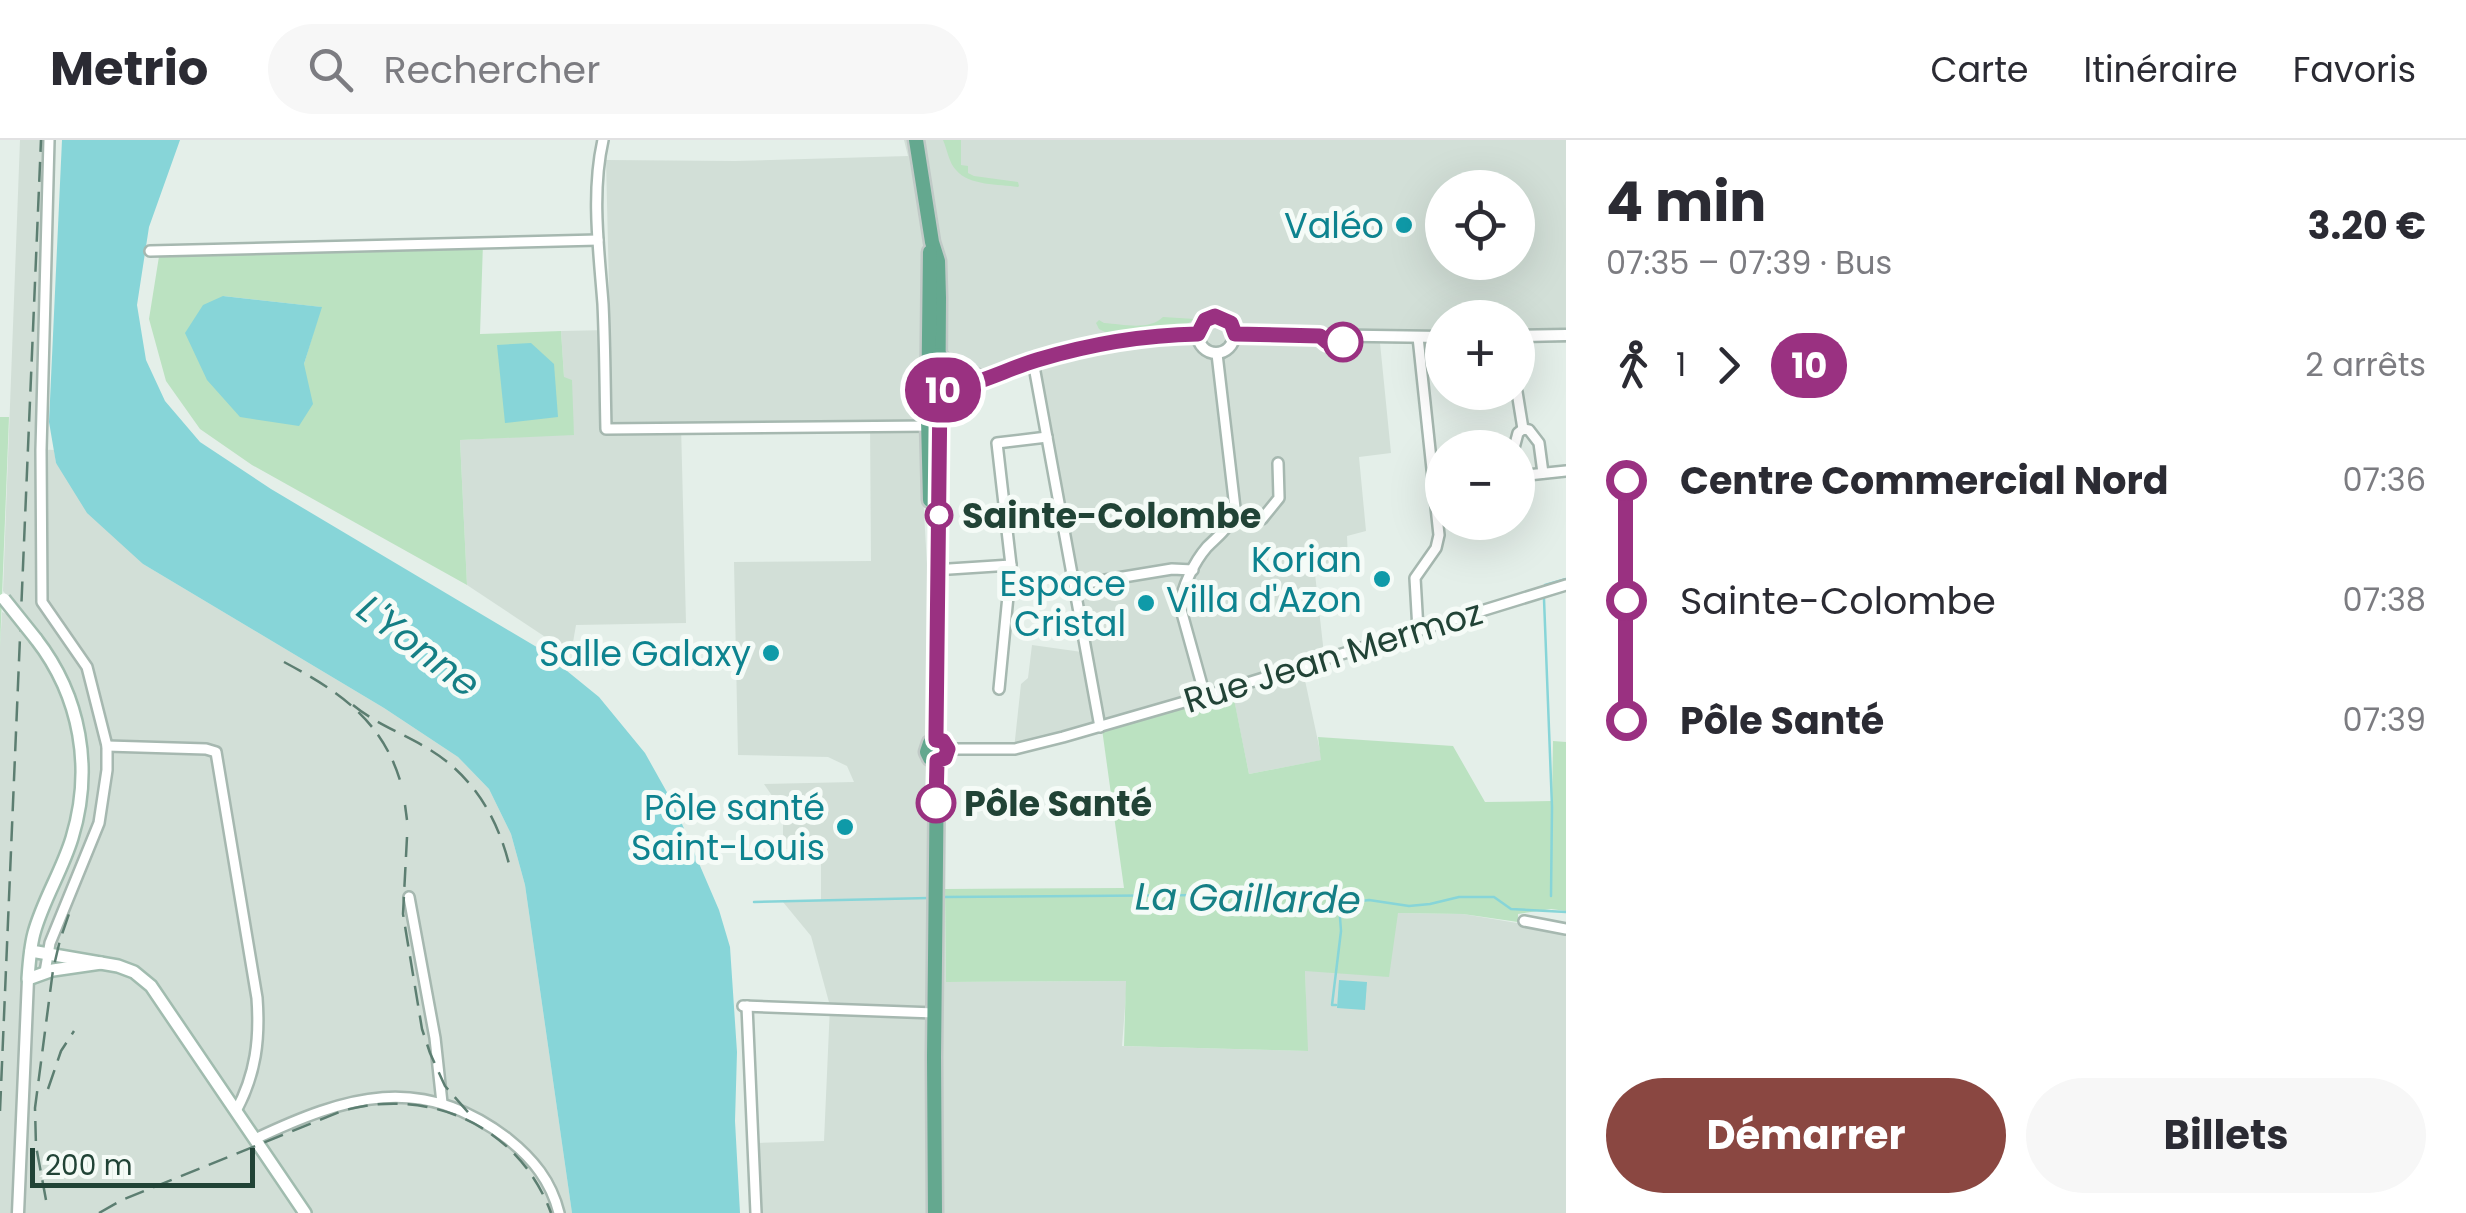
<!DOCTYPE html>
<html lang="fr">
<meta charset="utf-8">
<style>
body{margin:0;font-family:Poppins,sans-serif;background:#f7f7f7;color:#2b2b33;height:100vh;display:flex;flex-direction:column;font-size:38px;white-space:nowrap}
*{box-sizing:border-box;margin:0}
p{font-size:32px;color:#7c7c81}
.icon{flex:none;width:55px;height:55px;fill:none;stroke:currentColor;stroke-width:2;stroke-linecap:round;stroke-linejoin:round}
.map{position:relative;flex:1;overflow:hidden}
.details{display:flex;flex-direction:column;background:#fff;width:900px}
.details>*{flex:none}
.badge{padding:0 20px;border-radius:32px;font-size:35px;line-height:65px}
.tools{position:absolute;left:1425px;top:30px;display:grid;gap:20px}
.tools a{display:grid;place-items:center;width:110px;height:110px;border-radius:50%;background:#fff;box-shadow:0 10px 40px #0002;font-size:50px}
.scale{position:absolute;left:30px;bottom:25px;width:225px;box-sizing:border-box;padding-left:10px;border:5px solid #214336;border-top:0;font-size:28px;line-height:35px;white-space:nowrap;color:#214336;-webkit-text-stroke:8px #f5fbf7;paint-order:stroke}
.map>.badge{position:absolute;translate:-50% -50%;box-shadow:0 0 0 5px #fff}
.legs{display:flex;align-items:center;gap:15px;height:110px;padding:0 40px;font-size:32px}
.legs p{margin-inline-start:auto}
.head{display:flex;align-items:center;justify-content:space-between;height:170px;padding:0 40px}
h1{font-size:55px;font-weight:700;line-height:75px}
.button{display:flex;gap:20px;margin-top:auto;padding:20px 40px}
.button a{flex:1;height:115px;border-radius:60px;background:#8a4741;color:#fff;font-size:40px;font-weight:700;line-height:115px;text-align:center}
.button a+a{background:#f7f7f7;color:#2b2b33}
ul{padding:0 40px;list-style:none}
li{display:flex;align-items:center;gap:35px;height:120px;font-size:38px}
li i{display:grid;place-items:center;width:15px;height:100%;margin:0 12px;background:currentColor}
li i::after{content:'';width:25px;height:25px;margin:-12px;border:8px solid;border-radius:50%;background:#fff}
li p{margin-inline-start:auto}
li:first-child i{background:linear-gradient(#0000 50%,currentColor 0)}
li:last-child i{background:linear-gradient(currentColor 50%,#0000 0)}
header{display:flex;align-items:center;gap:60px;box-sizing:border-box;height:140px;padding:0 50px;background:#fff;border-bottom:2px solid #e1e1e2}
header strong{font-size:48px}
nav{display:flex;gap:55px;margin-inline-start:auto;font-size:35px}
.search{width:700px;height:90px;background:#f7f7f7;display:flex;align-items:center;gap:25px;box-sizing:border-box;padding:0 35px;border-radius:55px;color:#7c7c81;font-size:38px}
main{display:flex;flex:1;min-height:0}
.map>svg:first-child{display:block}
.built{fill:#d2dfd7;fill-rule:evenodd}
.green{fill:#bbe2c1;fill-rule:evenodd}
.water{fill:#87d5d8}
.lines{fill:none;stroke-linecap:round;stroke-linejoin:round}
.stream{stroke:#87d5d8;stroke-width:2.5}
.minor-casing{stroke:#a6b8b0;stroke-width:14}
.tertiary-casing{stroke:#a6b8b0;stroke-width:15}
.secondary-casing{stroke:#a1bcaf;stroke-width:16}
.primary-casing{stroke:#c1cac7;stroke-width:19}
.minor{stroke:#fff;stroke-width:9}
.tertiary{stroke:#fff;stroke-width:10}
.secondary{stroke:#fff;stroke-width:11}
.primary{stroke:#64a88f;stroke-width:14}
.rail{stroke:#5c7e71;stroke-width:2.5;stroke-dasharray:20 10;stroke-linecap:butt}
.secondary-bridge-casing{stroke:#a1bcaf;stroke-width:16;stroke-linecap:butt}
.secondary-bridge{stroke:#fff;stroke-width:11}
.line-1-casing{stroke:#fff;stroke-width:22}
.line-1{stroke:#9a3181;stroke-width:15}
.culture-dot{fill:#0f9aa8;stroke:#f5fbf7;stroke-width:4}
.stop-1-dot{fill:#fff;stroke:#9a3181;stroke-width:5}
.labels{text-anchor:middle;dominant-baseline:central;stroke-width:10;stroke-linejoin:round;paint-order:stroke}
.culture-label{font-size:35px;fill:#0d838f;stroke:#f5fbf7;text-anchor:end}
.stop-label{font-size:35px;font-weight:bold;fill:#214336;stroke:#f5fbf7;text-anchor:start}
.street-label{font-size:35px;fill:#214336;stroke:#f5fbf7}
.water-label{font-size:38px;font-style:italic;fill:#157f85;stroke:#f5fbf7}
</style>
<header>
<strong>Metrio</strong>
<div class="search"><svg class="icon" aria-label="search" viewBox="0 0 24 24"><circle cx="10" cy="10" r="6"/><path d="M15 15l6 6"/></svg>Rechercher</div>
<nav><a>Carte</a><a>Itinéraire</a><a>Favoris</a></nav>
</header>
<main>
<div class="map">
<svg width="1566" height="1073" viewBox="0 0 1566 1073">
<rect width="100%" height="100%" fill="#e4efe9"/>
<g class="built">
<path d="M20,0H47L34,309L54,310L56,323L143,424L384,568L458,617L489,649L511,694L525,745L572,1073H0V507L2,472L9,475L30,500L28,480L3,451Z"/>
<path d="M904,0H1566V203H1518V178H1442V205L1380,203L1391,313L1359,317L1366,391L1347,396L1348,421L1314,425L1325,523L1303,531L1322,620L1249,634L1232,550L1014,609L1021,544L1028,538L1032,505L1089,513L1036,226L917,246L945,749L946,842L1127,841L1122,906L1307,911L1305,830L1398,773L1463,774L1566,791V1073H758L757,1003L824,1001L830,866L811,796L783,762L821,760V711L783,709V672L764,644L854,642L847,626L828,617L738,615L734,422L871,421L870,281L681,285L686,483L576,485L571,514L467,445L460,300L574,294L564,237L561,191L610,190L606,20L735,21L908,16ZM1442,48H1518V122H1442Z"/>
</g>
<g class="green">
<path d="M943,0H961V25L968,26V33L974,36L1018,42L1019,46L1018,47C999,44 969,46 956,30C949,23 947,9 943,0Z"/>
<path d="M483,103L480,194L561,191L564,237L572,240L574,295L460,300L467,445L252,325L200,289L166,241L149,179L161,104L234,105ZM223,156L321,167L304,224Z"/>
<path d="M1163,177L1195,179L1182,187L1167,186L1109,194L1099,189L1096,183L1099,180L1104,183C1122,184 1149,191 1163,177Z"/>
<path d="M0,277H9L0,507Z"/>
<path d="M1232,549L1249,634L1321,620L1318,597L1453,606L1485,662L1552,661L1553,601L1566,602V771L1551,769L1518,774V782L1463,774L1398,773L1389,837L1305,831L1308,911L1124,906L1126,841L946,842L945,749L1124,748L1102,589Z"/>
</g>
<g class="water">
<path d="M62,0H180L149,87L137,165L146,220L165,261L200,302L271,349L540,509L599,557L645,613L673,663L719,770L730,807L737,912L735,981L740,1073H572L525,745L511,694L489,649L458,617L384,568L143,424L87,373L56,323L49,282Z"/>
<path d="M223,156L322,167L304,224L313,264L299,286L240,277L207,240L185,193L203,165Z"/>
<path d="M531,203L554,224L558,277L505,283L497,205Z"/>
<path d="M1339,840L1367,842L1365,870L1337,868Z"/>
</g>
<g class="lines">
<g class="stream">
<path d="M1545,445L1566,439"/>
<path d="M1544,459L1552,667L1551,756"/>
<path d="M942,757L1333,754L1339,764L1369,760L1409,766L1430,764L1459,757H1494L1511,769L1566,772"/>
<path d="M754,762L929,758"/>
<path d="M1336,865H1332L1341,791L1339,764"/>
</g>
<defs>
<g id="minor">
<path d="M603,0C591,53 599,111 603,164C605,206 605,248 606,289L932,286"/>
<path d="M150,111L598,100"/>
<path d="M1418,197L1439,395L1436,408L1415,438L1418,490"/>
<path d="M1033,221L1100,587"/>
<path d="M1517,252L1523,289"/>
<path d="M1514,308L1518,293L1523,289L1529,290L1539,303L1543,333"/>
<path d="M1518,336L1566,331"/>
<path d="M1230,382L1262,379L1279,358L1278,323"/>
<path d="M934,430L1011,425"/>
<path d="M1075,445L1172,429L1193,430"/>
<path d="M999,549L1011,425L997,303L1047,297"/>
<path d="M1205,556L1180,466C1182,447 1194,422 1207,407C1220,394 1231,387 1235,368L1217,214"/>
<path d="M107,606L206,609L216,612L257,858C260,899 256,934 236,971"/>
<path d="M948,609H1015L1063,597L1205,556L1566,445"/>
<path d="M409,757L435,898L442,963"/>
<path d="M1524,781L1566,789"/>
<path d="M45,832L50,803L99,683L107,630V606L87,527L42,462L41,310L49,0"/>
<path d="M743,866L935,873"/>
<path d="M747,866L756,1073"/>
<path d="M255,999C346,956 421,932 508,999C533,1019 551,1041 559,1073"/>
</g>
<g id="tertiary">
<circle cx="1216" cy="195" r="18"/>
<path d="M1235,194L1442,197"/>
<path d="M1518,196L1566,195"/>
<path d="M933,240L971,238"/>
<path d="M932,250C972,247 999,232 1036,220C1090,204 1142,196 1198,194"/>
<path d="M18,1073L28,839"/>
</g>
<g id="secondary">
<path d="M36,499C81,557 93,629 72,698C62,731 43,760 34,793C30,808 29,824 28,839L53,830L101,823"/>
<path d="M31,811L118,826L134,832L151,846L305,1073"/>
</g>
<g id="primary">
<path d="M916,0L932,102L938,121L939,158L936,600"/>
<path d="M930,112L928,280L930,360"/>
<path d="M939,215L952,228L978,237"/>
<path d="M936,600L946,603L948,609L945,618L937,621"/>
<path d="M936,600L930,603L927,612L930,618L937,621"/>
<path d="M935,1073L934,917L937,621"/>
</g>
</defs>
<use href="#minor" class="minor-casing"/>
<use href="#tertiary" class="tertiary-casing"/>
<use href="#secondary" class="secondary-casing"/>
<use href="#primary" class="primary-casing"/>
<use href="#minor" class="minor"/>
<use href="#tertiary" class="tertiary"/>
<use href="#secondary" class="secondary"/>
<use href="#primary" class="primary"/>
<g class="rail">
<path d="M284,522C340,552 384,581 402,647"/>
<path d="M353,565C376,584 402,593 427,608C473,635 498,678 510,728"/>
<path d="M405,665L407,680"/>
<path d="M407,697L403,774L422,889L430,913L445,946L474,979"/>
<path d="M48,949L61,911L74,891"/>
<path d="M0,971L41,0"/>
<path d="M46,1060L36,1006L35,968L53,830L60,800L71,768"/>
<path d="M99,1073L122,1060L342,971C429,946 519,986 551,1073"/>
</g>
<defs>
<path id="secondary-bridge" d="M4,459L36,499"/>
</defs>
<use href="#secondary-bridge" class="secondary-bridge-casing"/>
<use href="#secondary-bridge" class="secondary-bridge"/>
</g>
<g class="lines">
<defs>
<path id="line-1" d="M936,663L937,621L945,618L948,609L943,601L936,600V595L940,250C975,247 1004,230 1037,220C1090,204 1142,195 1198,194L1205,180L1215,176L1231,183L1235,194L1320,196L1327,202H1343"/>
</defs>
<use href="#line-1" class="line-1-casing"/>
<use href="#line-1" class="line-1"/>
</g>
<g class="culture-dot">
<circle cx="1404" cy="85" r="10"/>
<circle cx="1382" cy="439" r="10"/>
<circle cx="1146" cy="463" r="10"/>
<circle cx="771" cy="513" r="10"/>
<circle cx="845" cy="687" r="10"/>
</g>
<g class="stop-1-dot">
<circle cx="1343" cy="202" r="18"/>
<circle cx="939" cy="375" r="12"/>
<circle cx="936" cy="663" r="18"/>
</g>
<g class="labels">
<g class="culture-label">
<text x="1384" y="85">Valéo</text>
<text x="1362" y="419">Korian<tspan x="1362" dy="40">Villa d'Azon</tspan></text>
<text x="1126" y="443">Espace<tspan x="1126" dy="40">Cristal</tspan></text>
<text x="751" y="513">Salle Galaxy</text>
<text x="825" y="667">Pôle santé<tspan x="825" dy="40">Saint-Louis</tspan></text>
</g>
<g class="stop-label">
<text x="962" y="375">Sainte-Colombe</text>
<text x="964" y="663">Pôle Santé</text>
</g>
<g class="street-label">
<text transform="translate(1333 516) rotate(-17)">Rue Jean Mermoz</text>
</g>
<g class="water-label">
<text transform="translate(419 506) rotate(37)">L'Yonne</text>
<text transform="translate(1248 758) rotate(1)">La Gaillarde</text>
</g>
</g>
</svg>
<div class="tools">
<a><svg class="icon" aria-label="locate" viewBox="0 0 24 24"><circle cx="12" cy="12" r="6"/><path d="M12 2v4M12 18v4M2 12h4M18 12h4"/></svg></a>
<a>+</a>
<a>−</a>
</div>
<div class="scale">200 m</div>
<b class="badge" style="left:943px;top:250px;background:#9a3181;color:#fff">10</b>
</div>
<section class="details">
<div class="head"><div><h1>4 min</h1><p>07:35 – 07:39 · Bus</p></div><b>3.20 €</b></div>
<div class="legs"><svg class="icon" aria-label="walk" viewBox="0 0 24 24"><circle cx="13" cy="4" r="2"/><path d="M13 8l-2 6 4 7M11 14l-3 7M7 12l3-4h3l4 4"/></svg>1<svg class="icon" aria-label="forward" viewBox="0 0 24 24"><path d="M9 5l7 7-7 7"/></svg><b class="badge" style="background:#9a3181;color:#fff">10</b><p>2 arrêts</p></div>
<ul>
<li><i style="color:#9a3181"></i><b>Centre Commercial Nord</b><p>07:36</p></li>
<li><i style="color:#9a3181"></i><span>Sainte-Colombe</span><p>07:38</p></li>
<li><i style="color:#9a3181"></i><b>Pôle Santé</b><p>07:39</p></li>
</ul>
<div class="button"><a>Démarrer</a><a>Billets</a></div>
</section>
</main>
